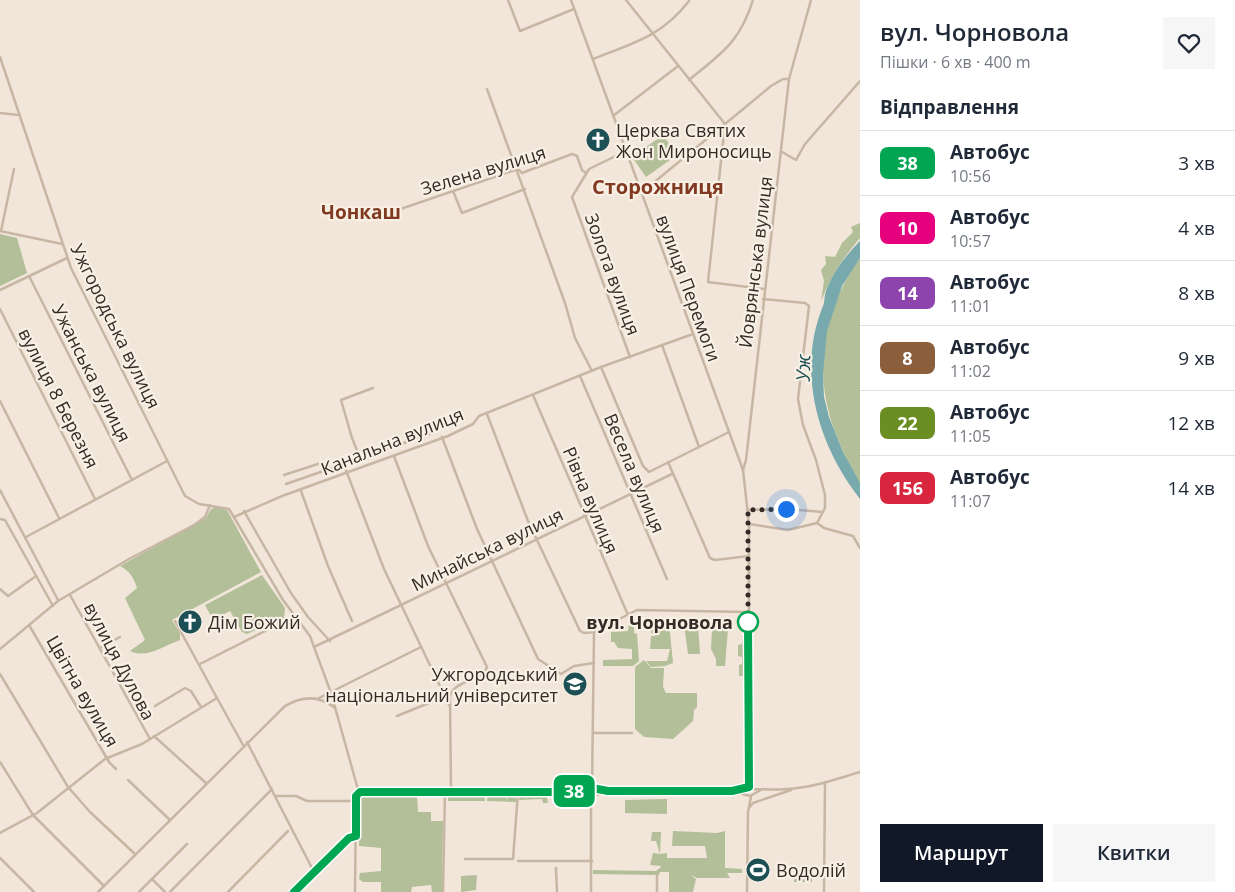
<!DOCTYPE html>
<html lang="uk">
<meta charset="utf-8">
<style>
body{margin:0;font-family:"Open Sans",sans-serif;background:#f6f6f7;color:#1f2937;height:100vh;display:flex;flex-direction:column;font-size:19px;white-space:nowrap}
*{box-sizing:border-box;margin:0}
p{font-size:16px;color:#747a83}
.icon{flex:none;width:28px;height:28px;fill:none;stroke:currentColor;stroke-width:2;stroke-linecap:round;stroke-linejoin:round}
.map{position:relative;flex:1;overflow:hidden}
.panel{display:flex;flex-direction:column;background:#fff;width:375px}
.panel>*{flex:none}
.badge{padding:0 10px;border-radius:8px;font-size:18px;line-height:32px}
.you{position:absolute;width:25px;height:25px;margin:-12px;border:4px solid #fff;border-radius:50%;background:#1a73e8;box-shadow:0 0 0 8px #1a73e833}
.map>.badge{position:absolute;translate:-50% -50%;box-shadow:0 0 0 2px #fff}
h2{padding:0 20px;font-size:19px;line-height:45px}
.round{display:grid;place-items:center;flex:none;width:52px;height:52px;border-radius:0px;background:#f6f6f7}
.headline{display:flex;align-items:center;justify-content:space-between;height:85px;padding:0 20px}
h1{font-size:24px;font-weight:600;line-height:38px}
.action{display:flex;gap:10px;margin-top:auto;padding:10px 20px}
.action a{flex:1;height:58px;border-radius:0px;background:#111827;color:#fff;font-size:20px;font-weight:600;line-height:58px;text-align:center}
.action a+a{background:#f6f6f7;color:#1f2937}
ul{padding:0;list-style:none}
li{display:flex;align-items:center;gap:15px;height:65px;padding:0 20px;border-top:1px solid #e0e1e3}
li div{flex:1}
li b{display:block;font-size:19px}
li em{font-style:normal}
li .badge{min-width:55px;font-weight:700;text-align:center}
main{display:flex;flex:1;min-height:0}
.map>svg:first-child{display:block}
.green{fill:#b2bf99}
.water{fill:#78aaad}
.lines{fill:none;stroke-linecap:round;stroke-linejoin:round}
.minor{stroke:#c8b6a5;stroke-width:2.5}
.line-casing{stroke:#fff;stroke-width:11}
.line{stroke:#00a651;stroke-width:8}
.walk{stroke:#342b26;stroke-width:5;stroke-dasharray:0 9}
.stop-dot{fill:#fff;stroke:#00a651;stroke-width:2.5}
.labels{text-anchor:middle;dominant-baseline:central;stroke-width:4.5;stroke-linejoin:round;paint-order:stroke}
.poi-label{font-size:18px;fill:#342b26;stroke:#f8f0e5;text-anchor:start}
.street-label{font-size:18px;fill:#342b26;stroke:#f8f0e5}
.stop-label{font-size:18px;font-weight:bold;fill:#342b26;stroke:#f8f0e5;text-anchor:end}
.neighbourhood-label{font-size:19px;font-weight:bold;fill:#813a21;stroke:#f8f0e5}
.water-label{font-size:19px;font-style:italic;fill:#1d5054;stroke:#f8f0e5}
.quarter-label{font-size:20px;font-weight:bold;fill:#813a21;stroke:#f8f0e5}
</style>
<main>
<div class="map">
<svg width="860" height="892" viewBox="0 0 860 892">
<rect width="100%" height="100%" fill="#f1e6d9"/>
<g class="green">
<path d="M663,135L677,155L646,177L632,157Z"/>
<path d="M860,223V238C843,257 831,277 821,301L824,281L821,270L826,264L825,256L835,257L842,243L853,232L851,227Z"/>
<path d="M0,234L17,238L27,273L0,286Z"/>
<path d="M860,258V483C851,471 845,456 839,442C812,378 819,315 860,258Z"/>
<path d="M217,507L227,510L261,572L172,620L180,633V640C163,646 147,659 130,651L145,640L125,598L137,588C134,578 129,570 120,566L206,518L211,509Z"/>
<path d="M262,575L285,608L284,618L247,634L242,632L230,611L213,620L205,605Z"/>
<path d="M650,619L666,620V622L669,623L673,663L665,666L651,667L646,661H667L670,649H650L651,636H655V634L651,633Z"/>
<path d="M629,623H634V633L637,634L639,661L633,666H603V660L632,659V649L618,648L614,642H611V632L628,631Z"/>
<path d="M744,623H746V676H739V665L742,664V657L738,656V645L742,644Z"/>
<path d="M684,625H698L700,654H688Z"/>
<path d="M712,628L728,629L725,666H716V659L711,649Z"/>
<path d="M644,660L651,668H664L663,687L666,693H697V707L694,710L693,721L673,739L644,737L635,729V667Z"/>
<path d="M472,793H484L485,801H448V793L472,796Z"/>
<path d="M501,793L508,800L503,793H516V802L487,801L488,793Z"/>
<path d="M520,793H546L548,803H543L542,799L519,800Z"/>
<path d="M360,797H417L418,812H431V821H443L442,892H432L431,885L412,887L411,892H381V882H363L359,879L360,873L381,871V848L359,846Z"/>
<path d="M667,799V814L625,813V800Z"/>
<path d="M673,831L717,833L725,831V868L742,869V873H727L730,878H697L691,875L696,879L693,892H669V872H660L659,875L593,874V870L656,871L660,868L661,866L650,865L653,853L660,854L656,841H651L652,832H661L660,854L667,853V858H707L705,846H672Z"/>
<rect x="794" y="870" width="18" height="12"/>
<path d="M477,875L476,890L461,892V876Z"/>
</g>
<path class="water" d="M860,241V258L842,286L827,331L823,374L824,397L829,417L843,452L860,483V499C818,446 796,371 823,306C825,302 824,296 826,291C833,272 846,255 860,241Z"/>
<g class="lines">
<g class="minor">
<path d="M508,0L520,31L574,9"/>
<path d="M571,0L743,470L749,524V787"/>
<path d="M626,0L725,124L708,282L764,289"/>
<path d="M0,57L71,268L185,496L199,504L229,509L283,600L310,636L331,693L359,793L356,801L355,892"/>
<path d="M593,59C633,43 661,37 689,1"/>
<path d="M689,80C722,53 740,42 753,0"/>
<path d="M487,89L565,303L575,338L592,371"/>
<path d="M0,113L19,115"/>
<path d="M613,116L678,66"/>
<path d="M626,151L589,169L572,197L630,357"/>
<path d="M782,152L796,160L805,144L860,81"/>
<path d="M453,191L462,213L525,189"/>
<path d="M641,193L771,86L783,79H789"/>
<path d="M377,217L518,169L522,173L572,154L577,156L582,170L586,173"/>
<path d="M0,231L62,244"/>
<path d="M1,231L14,169"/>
<path d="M29,276L132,480"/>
<path d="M0,290L67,258"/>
<path d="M763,299L805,303L809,306L798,399L803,425L816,460L825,495V508L817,523"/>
<path d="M0,309L95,499"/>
<path d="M662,345L699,447"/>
<path d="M601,367L643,466L649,472L729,432"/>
<path d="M580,376L667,579"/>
<path d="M533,395L628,615"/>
<path d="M0,401L59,518"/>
<path d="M487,414L528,521L580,631L584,633L594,632L637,610L748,612"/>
<path d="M442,437L477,529L538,659L561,674L574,666L594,663"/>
<path d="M394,456L428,546L487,667C483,682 455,679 450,696L451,791"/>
<path d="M360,458L352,438L341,400L373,388"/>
<path d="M668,462L710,558L715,560L749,556"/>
<path d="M344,465L384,569L449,705"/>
<path d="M743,470L746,460L789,79L811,0"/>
<path d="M284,475L321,463L324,472"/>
<path d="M286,484L430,434"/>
<path d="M0,490L58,600"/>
<path d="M301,491L328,566L352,621"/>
<path d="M748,510L786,509L823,512"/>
<path d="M244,511L291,593L308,617L330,641"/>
<path d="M234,517L282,496L448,436L473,424L479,416L601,367L693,334"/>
<path d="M0,519L5,520L53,606"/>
<path d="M749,524L788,530L817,523L824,528L853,536L860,548"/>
<path d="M26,537L167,461"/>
<path d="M0,589L8,596L36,576"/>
<path d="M70,595L150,739"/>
<path d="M175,621L217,698"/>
<path d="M29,625L109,762L116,769"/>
<path d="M314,647L672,474"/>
<path d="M100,648L120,637"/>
<path d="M0,649L58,601L129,559L194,525L205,517L210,505"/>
<path d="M200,664L295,616"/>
<path d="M0,674L68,787L90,812L135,854"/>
<path d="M319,698L421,647"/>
<path d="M155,706L185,688L191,691L201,707"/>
<path d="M397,716L446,696"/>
<path d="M593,733H632"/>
<path d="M154,736L206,783"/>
<path d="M247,742L314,872"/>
<path d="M0,762L33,815L104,886"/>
<path d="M128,780L170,820"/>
<path d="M592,787L594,632"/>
<path d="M588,790V795L593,797L596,793L595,789"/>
<path d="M733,791C752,787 768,791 787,789C812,788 836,779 860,772"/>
<path d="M575,792L586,794"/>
<path d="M359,793L572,791L592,787L609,791H732L750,796L761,790"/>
<path d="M596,795L607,792"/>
<path d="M276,796H296L307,801H356"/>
<path d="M589,796L591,807V892"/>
<path d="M749,808L753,803L791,790"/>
<path d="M0,833L37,813L105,759L142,744L217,698L243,745"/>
<path d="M0,858L34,892"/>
<path d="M465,859H513L518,792"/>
<path d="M518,861H592"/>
<path d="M556,868L557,892"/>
<path d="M657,875V892"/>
<path d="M152,879L165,892"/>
<path d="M98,892L285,706C302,696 319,695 335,708"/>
<path d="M139,892L187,844"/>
<path d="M170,892L272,789"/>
<path d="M228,892L288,831"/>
<path d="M294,892L349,838L356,836"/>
<path d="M443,892L445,791"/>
<path d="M747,892L748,812L751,797"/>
<path d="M824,892L825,782"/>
</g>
</g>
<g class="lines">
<defs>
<path id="line" d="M294,892L349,838L356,836V796L360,792H572L592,788L608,791H732L749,787L748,621"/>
</defs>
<use href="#line" class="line-casing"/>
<use href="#line" class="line"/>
<path class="walk" d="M748,622V510L786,509"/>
</g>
<defs>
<symbol id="church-disc" viewBox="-11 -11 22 22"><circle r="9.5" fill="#1d5054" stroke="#f8f0e5"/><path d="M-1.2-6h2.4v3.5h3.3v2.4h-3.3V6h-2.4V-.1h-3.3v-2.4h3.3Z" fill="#fff"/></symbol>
<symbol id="university-disc" viewBox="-11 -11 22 22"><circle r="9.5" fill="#1d5054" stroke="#f8f0e5"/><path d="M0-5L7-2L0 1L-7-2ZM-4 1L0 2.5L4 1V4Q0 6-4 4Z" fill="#fff"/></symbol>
<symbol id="stadium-disc" viewBox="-11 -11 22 22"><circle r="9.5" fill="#1d5054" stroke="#f8f0e5"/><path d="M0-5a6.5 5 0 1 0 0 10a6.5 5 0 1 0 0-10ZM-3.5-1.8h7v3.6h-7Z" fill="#fff"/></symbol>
</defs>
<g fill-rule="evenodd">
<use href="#church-disc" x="584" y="126" width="28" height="28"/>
<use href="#church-disc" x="176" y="608" width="28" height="28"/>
<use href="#university-disc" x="561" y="670" width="28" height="28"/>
<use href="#stadium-disc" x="744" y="856" width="28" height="28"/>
</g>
<circle class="stop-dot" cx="748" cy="622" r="10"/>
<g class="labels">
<g class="poi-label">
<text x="616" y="130">Церква Святих<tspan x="616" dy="21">Жон Мироносиць</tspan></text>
<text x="208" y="622">Дім Божий</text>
<text x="558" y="674" text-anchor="end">Ужгородський<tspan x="558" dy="21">національний університет</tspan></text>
<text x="776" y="870">Водолій</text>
</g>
<g class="street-label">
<text transform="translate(483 170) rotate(-17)">Зелена вулиця</text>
<text transform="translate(755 262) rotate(-83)">Йоврянська вулиця</text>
<text transform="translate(613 274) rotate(70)">Золота вулиця</text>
<text transform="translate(689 288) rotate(70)">вулиця Перемоги</text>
<text transform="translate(116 326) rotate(64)">Ужгородська вулиця</text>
<text transform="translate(92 373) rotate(63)">Ужанська вулиця</text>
<text transform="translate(59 398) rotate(63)">вулиця 8 Березня</text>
<text transform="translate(392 441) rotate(-22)">Канальна вулиця</text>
<text transform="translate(635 473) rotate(67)">Весела вулиця</text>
<text transform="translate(591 500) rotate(67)">Рівна вулиця</text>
<text transform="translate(487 549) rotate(-26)">Минайська вулиця</text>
<text transform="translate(120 661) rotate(62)">вулиця Дулова</text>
<text transform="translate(83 691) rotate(60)">Цвітна вулиця</text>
</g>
<g class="stop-label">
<text x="733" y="622">вул. Чорновола</text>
</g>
<g class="neighbourhood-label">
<text x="361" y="212">Чонкаш</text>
</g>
<g class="water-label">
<text transform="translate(803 368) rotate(-89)">Уж</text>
</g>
<g class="quarter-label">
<text x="658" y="186">Сторожниця</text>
</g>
</g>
</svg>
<div class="you" style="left:786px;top:509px"></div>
<b class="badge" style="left:574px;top:791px;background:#00a651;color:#fff">38</b>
</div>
<section class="panel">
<div class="headline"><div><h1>вул. Чорновола</h1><p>Пішки · 6 хв · 400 m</p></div><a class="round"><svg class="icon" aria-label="heart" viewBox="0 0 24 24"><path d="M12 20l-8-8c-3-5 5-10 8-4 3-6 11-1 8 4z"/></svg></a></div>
<h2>Відправлення</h2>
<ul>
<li><span class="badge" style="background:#00a651;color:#fff">38</span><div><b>Автобус</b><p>10:56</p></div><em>3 хв</em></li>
<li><span class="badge" style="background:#e6007e;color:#fff">10</span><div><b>Автобус</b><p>10:57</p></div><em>4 хв</em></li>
<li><span class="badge" style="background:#8e44ad;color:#fff">14</span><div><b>Автобус</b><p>11:01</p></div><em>8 хв</em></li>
<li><span class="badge" style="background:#8b5e3c;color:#fff">8</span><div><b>Автобус</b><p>11:02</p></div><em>9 хв</em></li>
<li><span class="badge" style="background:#6b8e23;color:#fff">22</span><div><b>Автобус</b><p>11:05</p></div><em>12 хв</em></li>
<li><span class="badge" style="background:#d7263d;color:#fff">156</span><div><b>Автобус</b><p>11:07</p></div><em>14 хв</em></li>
</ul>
<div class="action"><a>Маршрут</a><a>Квитки</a></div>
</section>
</main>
